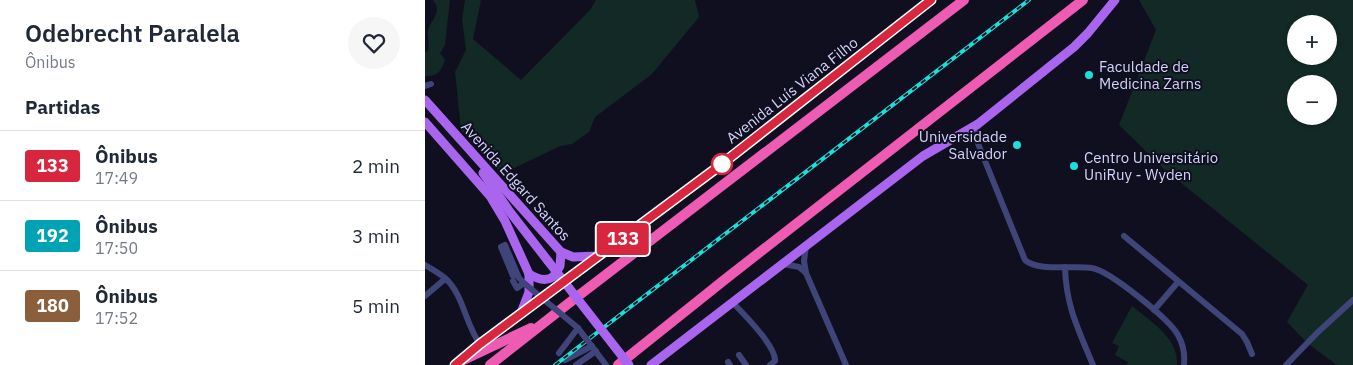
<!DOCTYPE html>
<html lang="pt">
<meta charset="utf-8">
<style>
body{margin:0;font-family:"IBM Plex Sans",sans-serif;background:#f6f6f7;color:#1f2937;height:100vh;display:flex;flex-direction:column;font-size:19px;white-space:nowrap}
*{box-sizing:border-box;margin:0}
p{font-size:16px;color:#747a83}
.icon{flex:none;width:28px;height:28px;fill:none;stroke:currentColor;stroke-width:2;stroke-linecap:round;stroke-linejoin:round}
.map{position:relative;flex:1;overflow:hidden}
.side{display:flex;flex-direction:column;background:#fff;width:425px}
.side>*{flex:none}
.badge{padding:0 10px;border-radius:4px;font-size:18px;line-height:32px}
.tools{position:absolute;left:862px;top:15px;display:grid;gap:10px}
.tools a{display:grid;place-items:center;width:50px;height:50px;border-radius:50%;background:#fff;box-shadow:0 1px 4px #0004;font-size:25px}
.map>.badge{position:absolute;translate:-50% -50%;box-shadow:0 0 0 2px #fff}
h2{padding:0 25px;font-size:19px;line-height:45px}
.round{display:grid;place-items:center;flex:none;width:52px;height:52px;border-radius:26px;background:#f6f6f7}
.overview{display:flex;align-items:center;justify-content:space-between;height:85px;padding:0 25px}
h1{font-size:24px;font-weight:600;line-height:38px}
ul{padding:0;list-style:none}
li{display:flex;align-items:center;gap:15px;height:70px;padding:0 25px;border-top:1px solid #e0e1e3}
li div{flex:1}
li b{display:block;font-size:19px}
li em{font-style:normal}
li .badge{min-width:55px;font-weight:700;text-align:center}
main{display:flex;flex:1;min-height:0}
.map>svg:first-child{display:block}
.green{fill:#132925;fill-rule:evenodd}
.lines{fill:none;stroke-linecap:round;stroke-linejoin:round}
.minor{stroke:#3f4479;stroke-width:6}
.major{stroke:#aa65ee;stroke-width:9}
.highway{stroke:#ed5bb3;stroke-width:10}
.rail-casing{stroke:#19e0da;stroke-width:4}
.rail{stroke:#100f1f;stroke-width:2;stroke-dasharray:5.5;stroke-linecap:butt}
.minor-bridge{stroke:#3f4479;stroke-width:6}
.major-bridge{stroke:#aa65ee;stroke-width:9}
.line-casing{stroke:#fff;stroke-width:11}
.line{stroke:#d7263d;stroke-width:8}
.poi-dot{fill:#19e0da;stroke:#100f1f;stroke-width:2}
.stop-dot{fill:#fff;stroke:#d7263d;stroke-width:2.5}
.labels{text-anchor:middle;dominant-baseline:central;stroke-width:4;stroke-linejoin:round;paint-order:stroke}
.poi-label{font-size:15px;fill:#d2d3fa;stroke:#100f1f;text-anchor:start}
.street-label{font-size:15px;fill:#d2d3fa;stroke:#100f1f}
</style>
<main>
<section class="side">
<div class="overview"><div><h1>Odebrecht Paralela</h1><p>Ônibus</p></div><a class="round"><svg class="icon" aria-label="heart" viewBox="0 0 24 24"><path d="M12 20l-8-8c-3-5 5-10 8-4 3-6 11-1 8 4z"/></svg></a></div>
<h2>Partidas</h2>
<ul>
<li><span class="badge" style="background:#d7263d;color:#fff">133</span><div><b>Ônibus</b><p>17:49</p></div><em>2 min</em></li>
<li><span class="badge" style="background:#00a3b4;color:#fff">192</span><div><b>Ônibus</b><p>17:50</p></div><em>3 min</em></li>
<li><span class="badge" style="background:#8b5e3c;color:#fff">180</span><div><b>Ônibus</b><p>17:52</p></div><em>5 min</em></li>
</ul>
</section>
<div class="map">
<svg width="928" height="365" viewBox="0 0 928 365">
<rect width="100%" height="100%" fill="#100f1f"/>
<g class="green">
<path d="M8,0H25L20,45L15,53L20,60C16,71 13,77 0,76V52L3,51C5,44 2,36 3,30C6,20 18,12 8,0Z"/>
<path d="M40,0H56L48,39L96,80L165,10L171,0H270L274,17L227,74L170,117L164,132L147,144L135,146L77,174L36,130L30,72L41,50L37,19Z"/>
<path d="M714,0H928V365H912L882,343L862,322L883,285L740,170L694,125L731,30ZM871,24H904V56H871ZM871,84H904V116H871Z"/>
<path d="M707,306C725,321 754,338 752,365H702L703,362L690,355L694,346L687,343Z"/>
</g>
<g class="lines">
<g class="minor">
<path d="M0,86L6,84"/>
<path d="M553,124L550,133L552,141L600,260C613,272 649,265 667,268C685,271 744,319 753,335C758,344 760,355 759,365"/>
<path d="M699,236L817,334L822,342L827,354"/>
<path d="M381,246L379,261L381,273L421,365"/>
<path d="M82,256L90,275L88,276L76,247L80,245L94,278L99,283L92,288L88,281"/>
<path d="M358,264L374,267L381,273"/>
<path d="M0,265C7,269 14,273 20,278C39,295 40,324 55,344"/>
<path d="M640,267C641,306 653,329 668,365"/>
<path d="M0,296L20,279"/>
<path d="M307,302C318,313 351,346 350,361L345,365"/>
<path d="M729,310L753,282"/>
<path d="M134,353L153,328"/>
<path d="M314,355L321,365"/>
<path d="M140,360L167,346"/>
<path d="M303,362L305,365"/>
<path d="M151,365L171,351"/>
<path d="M861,365L892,333L928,300"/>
</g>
<g class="major">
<path d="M0,100L136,252L148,257L173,256"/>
<path d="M0,122L65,196L80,221L104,274V292L96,313"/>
<path d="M58,173L85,212L123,261"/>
<path d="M104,274C112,279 120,282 128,277L135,266L136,252"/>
<path d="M30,365L55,344L293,167L506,0"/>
<path d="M226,365L498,156L553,124L649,47L663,33L690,0"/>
</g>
<g class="highway">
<path d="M34,362L106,328"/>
<path d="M65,365L144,303L539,0"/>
<path d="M193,365L303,277L658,0"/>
</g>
<defs>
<path id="rail" d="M130,365L604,0"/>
</defs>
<use href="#rail" class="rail-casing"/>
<use href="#rail" class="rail"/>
<path class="minor-bridge" d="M99,283L153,328L181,365"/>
<path class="major-bridge" d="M123,261L204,365"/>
</g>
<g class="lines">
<defs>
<path id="line" d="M30,365L55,344L293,167L506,0"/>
</defs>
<use href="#line" class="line-casing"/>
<use href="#line" class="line"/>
</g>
<g class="poi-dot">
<circle cx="664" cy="75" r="5"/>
<circle cx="592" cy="145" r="5"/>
<circle cx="649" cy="166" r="5"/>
</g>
<circle class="stop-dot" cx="297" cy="164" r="10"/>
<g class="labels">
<g class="poi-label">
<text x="674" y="66">Faculdade de<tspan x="674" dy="17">Medicina Zarns</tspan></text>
<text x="582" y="136" text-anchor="end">Universidade<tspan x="582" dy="17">Salvador</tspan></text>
<text x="659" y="157">Centro Universitário<tspan x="659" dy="17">UniRuy - Wyden</tspan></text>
</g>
<g class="street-label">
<text transform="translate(367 90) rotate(-38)">Avenida Luís Viana Filho</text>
<text transform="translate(91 181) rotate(48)">Avenida Edgard Santos</text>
</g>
</g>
</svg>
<div class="tools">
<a>+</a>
<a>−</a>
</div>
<b class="badge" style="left:198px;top:239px;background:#d7263d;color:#fff">133</b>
</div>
</main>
